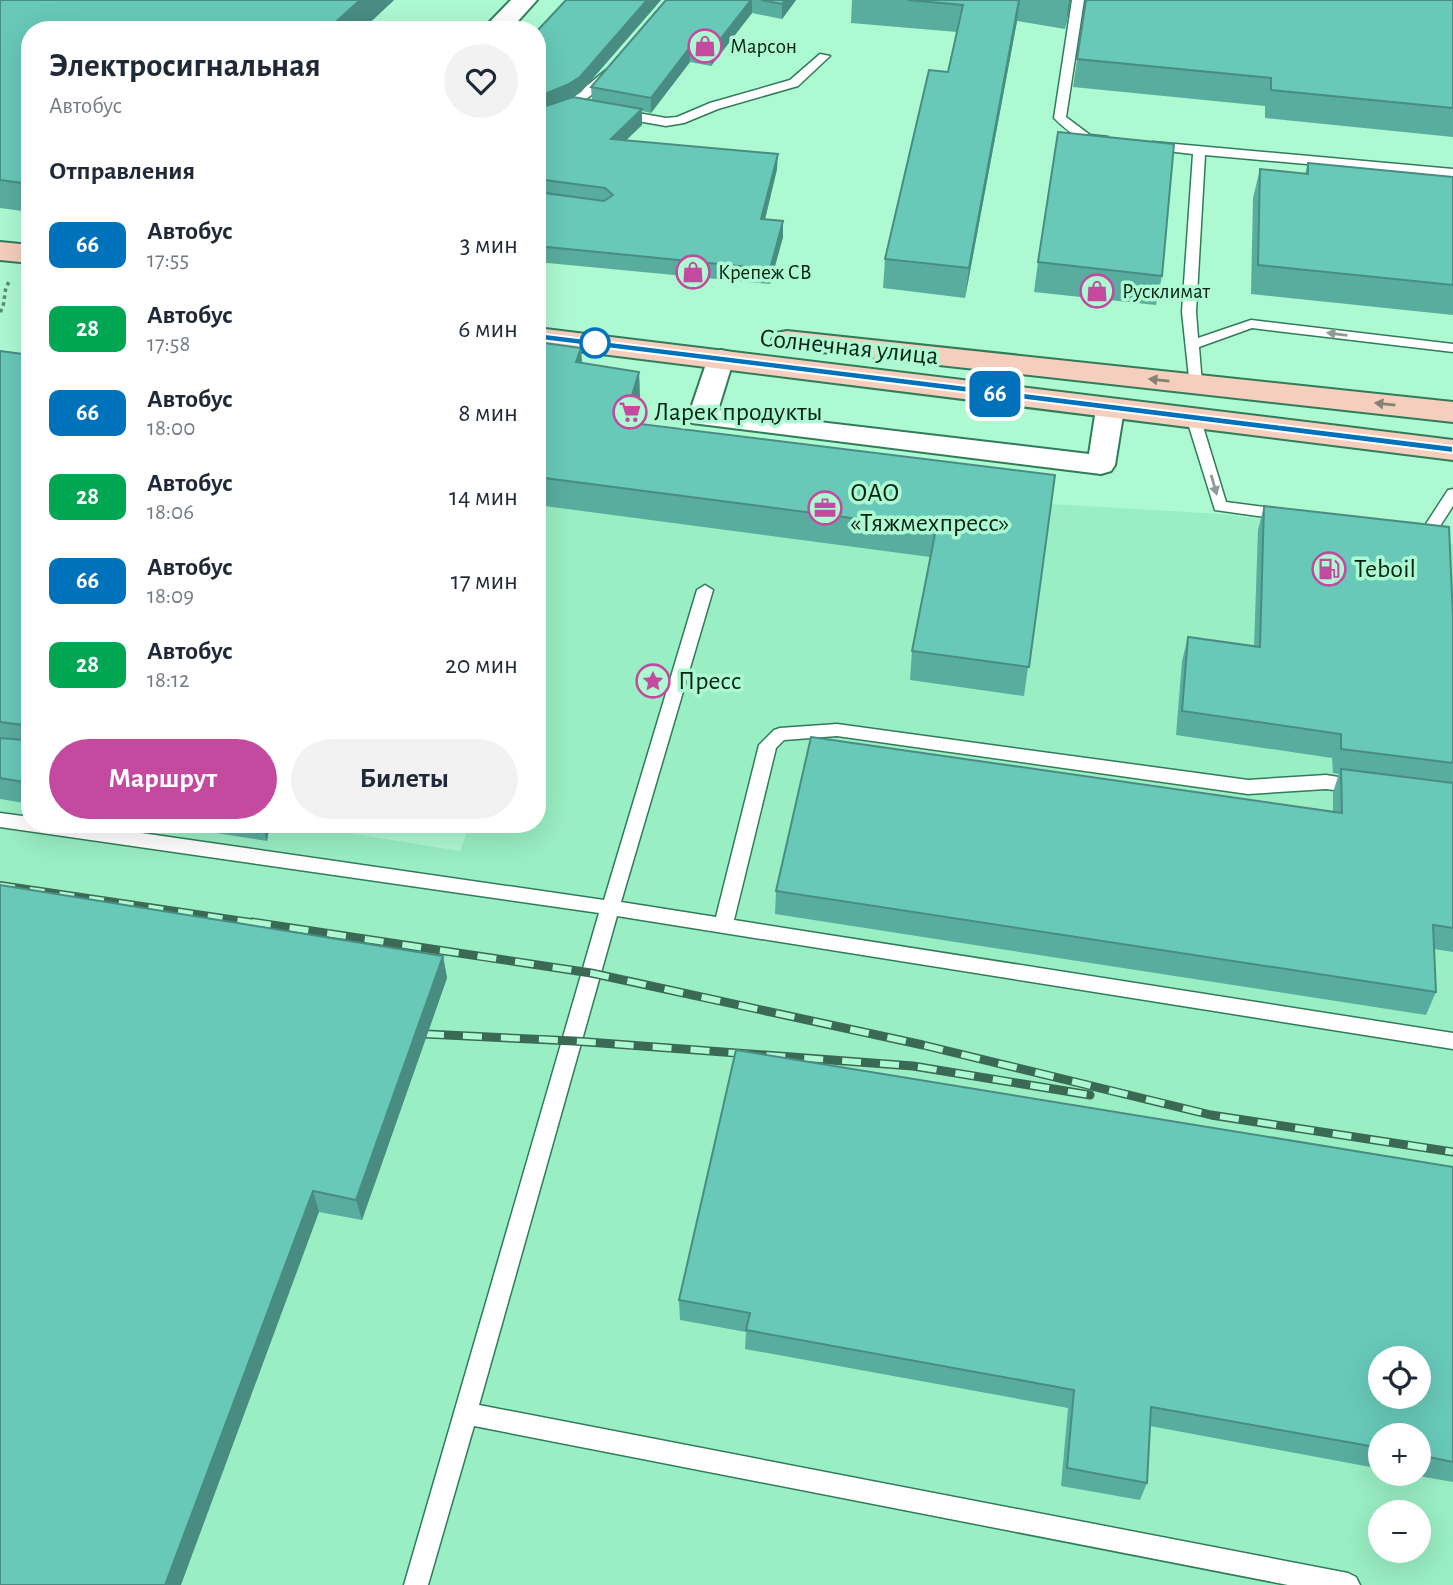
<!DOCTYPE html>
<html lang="ru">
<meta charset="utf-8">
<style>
body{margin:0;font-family:"Alegreya Sans",sans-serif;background:#f2f2f3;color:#1f2937;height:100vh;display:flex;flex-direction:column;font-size:26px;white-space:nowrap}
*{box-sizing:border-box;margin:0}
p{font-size:23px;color:#747a83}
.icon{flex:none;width:38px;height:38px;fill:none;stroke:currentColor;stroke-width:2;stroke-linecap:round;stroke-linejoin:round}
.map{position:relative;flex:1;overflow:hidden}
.drawer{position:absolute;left:21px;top:21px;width:525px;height:812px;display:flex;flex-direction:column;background:#fff;border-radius:28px;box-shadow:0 7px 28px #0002}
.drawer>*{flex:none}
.badge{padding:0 14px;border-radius:10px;font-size:24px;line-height:46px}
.buttons{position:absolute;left:1368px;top:1346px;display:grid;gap:14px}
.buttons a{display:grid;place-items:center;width:63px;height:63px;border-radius:50%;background:#fff;box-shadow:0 7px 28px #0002;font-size:35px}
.map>.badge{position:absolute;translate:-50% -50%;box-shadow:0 0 0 4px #fff}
h2{padding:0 28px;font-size:26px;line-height:63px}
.round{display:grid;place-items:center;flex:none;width:74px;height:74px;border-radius:37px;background:#f2f2f3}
.overview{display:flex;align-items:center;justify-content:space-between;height:119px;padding:0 28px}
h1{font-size:33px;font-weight:700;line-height:52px}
.button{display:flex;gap:14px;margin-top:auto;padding:14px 28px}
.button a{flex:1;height:80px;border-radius:42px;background:#c34a9f;color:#fff;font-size:28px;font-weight:700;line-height:80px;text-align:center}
.button a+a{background:#f2f2f3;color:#1f2937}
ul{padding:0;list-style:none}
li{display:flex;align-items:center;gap:21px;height:84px;padding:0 28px}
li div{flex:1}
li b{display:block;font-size:26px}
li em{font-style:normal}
li .badge{min-width:77px;font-weight:700;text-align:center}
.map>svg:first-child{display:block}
.built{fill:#99eec3;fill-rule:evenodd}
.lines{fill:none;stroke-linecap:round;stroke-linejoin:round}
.service-casing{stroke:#307b5a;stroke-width:3}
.minor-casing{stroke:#307b5a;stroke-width:4}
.tertiary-casing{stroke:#307b5a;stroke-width:4}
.secondary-casing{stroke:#307b5a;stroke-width:4}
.path{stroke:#588e73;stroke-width:3.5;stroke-dasharray:3.5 3.5;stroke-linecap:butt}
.service{fill:#fff;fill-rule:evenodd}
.minor{fill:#fff;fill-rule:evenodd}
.tertiary{fill:#fff;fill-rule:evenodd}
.secondary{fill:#f5cebd;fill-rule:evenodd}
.rail-far1-casing{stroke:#3b6a54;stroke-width:8}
.rail-casing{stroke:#3b6a54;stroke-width:9}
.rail-far1{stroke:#adf9d2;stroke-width:5;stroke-dasharray:15;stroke-linecap:butt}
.rail{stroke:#adf9d2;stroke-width:6;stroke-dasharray:19;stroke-linecap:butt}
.wall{fill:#59ad9f}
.shaded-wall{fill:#498d82}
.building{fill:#68c9b9;stroke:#498d82;stroke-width:2;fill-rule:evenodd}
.oneway{fill:#8d9c95}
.oneway2{fill:#888171}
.line{fill:#0072bc;stroke:#fff;stroke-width:2}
.stop-dot{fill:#fff;stroke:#0072bc;stroke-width:3.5}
.labels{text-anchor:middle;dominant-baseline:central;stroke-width:7;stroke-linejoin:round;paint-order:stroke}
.far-poi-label{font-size:21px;fill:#022214;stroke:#adf9d2;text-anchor:start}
.street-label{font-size:26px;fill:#022214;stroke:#adf9d2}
.poi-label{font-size:26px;fill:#022214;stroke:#adf9d2;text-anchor:start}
</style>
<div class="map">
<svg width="1453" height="1585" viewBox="0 0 1453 1585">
<rect width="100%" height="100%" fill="#adf9d2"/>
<path class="built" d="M537,439L1050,504L1221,514L1453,544V1585H0V799L30,804V824H293L460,851L470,824H537ZM1381,1358H1419V1396H1381ZM1381,1435H1419V1474H1381ZM1381,1512H1419V1550H1381Z"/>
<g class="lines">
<defs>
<g id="service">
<path d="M1072,0H1084L1066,117L1090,135L1108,137V143C1087,146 1069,133 1054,118Z"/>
<path d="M820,54L830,56L798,86L718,109L684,123L666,126L621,118L615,114L621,110L666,118L677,117L710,103L790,80Z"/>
<path d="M606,70L612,74C592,99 568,114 537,122V114L571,99Z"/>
<path d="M1153,142L1453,169V177L1205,155L1196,312L1198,338L1251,320L1453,344V352L1252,328L1199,347L1202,384L1200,387H1190L1182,312L1193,154L1149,149L1147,146Z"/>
<path d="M1194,415L1201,420L1226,502L1287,510L1295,515L1292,519L1287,520L1215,510L1187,420Z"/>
<path d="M1453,489V506L1433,537L1410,535L1407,531L1410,527H1424L1448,490Z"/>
<path d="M705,585L713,590L621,902L716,917L759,745L774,730L780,728L837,724L1248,780L1326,775L1363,781L1366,786L1363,791L1357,793L1326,789L1248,794L837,736L784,740L776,748L734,920L1453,1033V1049L617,916L479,1405L1348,1573L1356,1577L1360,1585H1288L474,1426L428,1585H404L599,913L0,827V813L30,817V824H79L604,900L697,590Z"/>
</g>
<path id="minor" d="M721,350L730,352L734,358L718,410L1089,454L1096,409L1100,403L1110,400L1120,403L1124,409L1115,465L1111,471L1101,474L692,423L688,417L708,358L712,352Z"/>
<path id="tertiary" d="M511,0H537L510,30H482Z"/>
<g id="secondary">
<path d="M0,242L30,245V263L0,260Z"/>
<path d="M537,328L1453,440V460L537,346Z"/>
<path d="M787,331L1453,402V422L776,347L772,340L776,333Z"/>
</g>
</defs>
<use href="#service" class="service-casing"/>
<use href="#minor" class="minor-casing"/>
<use href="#tertiary" class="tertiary-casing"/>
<use href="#secondary" class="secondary-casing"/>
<path class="path" d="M0,312C7,302 2,292 9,282"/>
<use href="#service" class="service"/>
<use href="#minor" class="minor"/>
<use href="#tertiary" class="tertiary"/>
<use href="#secondary" class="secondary"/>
<defs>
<path id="rail-far1" d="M0,885L264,924"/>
<g id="rail">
<path d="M252,922L591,973L923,1045L1211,1115L1453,1152"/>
<path d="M425,1034L574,1041L913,1066L1090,1095"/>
</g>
</defs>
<use href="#rail-far1" class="rail-far1-casing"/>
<use href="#rail" class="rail-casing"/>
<use href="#rail-far1" class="rail-far1"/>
<use href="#rail" class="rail"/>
</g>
<g class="wall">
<path d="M0,0H394L362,30H30V212L0,208Z"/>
<path d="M566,0H661L581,92L572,98L592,101L591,87L666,0H796L782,19L752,13L711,66L690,62L651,113L642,111V125L626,140L777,169L765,220L783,221V237L770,284L537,262V31Z"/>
<path d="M852,0H1071L1065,29L1017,21L965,298L883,288L885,259L948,72L957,32L851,23Z"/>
<path d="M1086,0H1453V137L1265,118V106L1073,87Z"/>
<path d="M1308,163L1453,177V315L1251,294L1253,198L1260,169L1305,174Z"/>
<path d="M1038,262L1162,276L1156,305L1034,292Z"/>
<path d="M537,342L582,363L639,372L640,401L633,423L1055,475L1024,696L910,680L912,651L930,557L537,505Z"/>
<path d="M0,351L30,355V804L0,799Z"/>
<path d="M1264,506L1453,617V952L1434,949L1436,992L1426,1015L775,914L776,891L1333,812V792L1339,774L1333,773L1332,758L1176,735L1182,661L1188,637L1254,647L1258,530Z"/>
<path d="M159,824H270L267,841Z"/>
<path d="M443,956L447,978L362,1220L319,1212L0,1585Z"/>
<path d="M1453,1167V1482L1407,1474H1419V1435H1381V1469L1150,1426L1147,1483L1140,1500L1061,1486L1068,1408L745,1349L746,1332L680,1320L679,1300Z"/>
</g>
<g class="shaded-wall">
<path d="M360,0H394L362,30H327Z"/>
<path d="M647,0H661L581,92L568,101L537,113V97Z"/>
<path d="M751,0H752V13L711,66V51Z"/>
<path d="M785,0H796L782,19V4Z"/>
<path d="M1020,0L1017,21L965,298L969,268Z"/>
<path d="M1069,0H1071L1065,29Z"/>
<path d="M690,47V62L651,113V98Z"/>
<path d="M642,109V125L612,154L611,139Z"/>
<path d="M778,154L777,169L761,235V219Z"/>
<path d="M783,221V237L770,284V269Z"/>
<path d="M581,348L583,376L576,362Z"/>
<path d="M639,372L640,401L625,450L624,422Z"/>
<path d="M262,824H270L267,841Z"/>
<path d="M443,956L447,978L362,1220L356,1200Z"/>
<path d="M313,1191L319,1212L181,1585H165Z"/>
</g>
<g class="building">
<path d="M0,0H360L327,30H30V184L0,180Z"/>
<path d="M566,0H647L580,77L567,85L537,97V31Z"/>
<path d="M666,0H751L711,51L690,47L651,98L591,87Z"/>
<path d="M761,0H785L782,4Z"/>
<path d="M908,0H1019L969,268L885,259L929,70L948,72L963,5Z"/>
<path d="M1086,0H1453V108L1271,90V78L1077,59Z"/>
<path d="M573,97L642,109L611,139L778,154L761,219L783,221L770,269L537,246V192L604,201L613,195L605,188L537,179V109Z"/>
<path d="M1058,132L1174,144L1162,276L1038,262Z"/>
<path d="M1308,163L1453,177V285L1258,265L1260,169L1308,174Z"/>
<path d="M537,342L581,348L576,362L639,372L624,422L1055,475L1029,667L912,651L936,529L537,477Z"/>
<path d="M0,351L30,355V783L0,778V738L23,740V725L0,722Z"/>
<path d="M1264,506L1449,527L1453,617V763L1341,749V734L1182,711L1188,637L1260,647Z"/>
<path d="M811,737L1342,813L1341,769L1453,783V928L1433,925L1436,992L776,891Z"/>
<path d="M0,885L443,956L356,1200L313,1191L165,1585H0Z"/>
<path d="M736,1050L1453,1167V1462L1419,1455V1435H1381V1448L1151,1407L1147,1483L1067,1468L1074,1390L746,1330L750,1313L679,1300ZM1381,1358H1419V1396H1381Z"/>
</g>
<defs><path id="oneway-solid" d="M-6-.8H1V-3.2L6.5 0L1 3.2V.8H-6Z" transform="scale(1.75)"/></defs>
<g class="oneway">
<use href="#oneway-solid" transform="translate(1337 334) rotate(-173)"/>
<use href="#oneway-solid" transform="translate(1214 485) rotate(74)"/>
</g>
<g class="oneway2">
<use href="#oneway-solid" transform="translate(1159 380) rotate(-174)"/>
<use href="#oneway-solid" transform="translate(1385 404) rotate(-174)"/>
</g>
<path class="line" d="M537,333L1453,446V453L533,339L532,337Z"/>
<defs>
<symbol id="shop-ring" viewBox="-11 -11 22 22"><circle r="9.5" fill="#adf9d2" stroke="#c34a9f" stroke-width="1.5"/><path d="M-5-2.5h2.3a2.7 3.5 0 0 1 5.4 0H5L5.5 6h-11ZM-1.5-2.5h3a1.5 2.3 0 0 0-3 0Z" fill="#c34a9f"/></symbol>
<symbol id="supermarket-ring" viewBox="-11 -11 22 22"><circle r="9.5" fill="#adf9d2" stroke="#c34a9f" stroke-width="1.5"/><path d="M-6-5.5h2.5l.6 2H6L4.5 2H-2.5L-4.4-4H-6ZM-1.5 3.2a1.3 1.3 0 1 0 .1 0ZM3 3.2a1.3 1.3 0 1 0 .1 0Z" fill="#c34a9f"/></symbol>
<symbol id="office-ring" viewBox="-11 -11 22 22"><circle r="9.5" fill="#adf9d2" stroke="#c34a9f" stroke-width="1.5"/><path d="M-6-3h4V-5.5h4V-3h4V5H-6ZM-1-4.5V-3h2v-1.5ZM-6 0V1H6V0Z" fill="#c34a9f"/></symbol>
<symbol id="fuel-ring" viewBox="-11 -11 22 22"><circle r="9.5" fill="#adf9d2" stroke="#c34a9f" stroke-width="1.5"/><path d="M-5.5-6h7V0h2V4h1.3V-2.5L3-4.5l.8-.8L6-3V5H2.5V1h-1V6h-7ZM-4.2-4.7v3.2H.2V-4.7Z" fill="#c34a9f"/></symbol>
<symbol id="sight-ring" viewBox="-11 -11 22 22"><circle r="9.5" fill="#adf9d2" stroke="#c34a9f" stroke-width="1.5"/><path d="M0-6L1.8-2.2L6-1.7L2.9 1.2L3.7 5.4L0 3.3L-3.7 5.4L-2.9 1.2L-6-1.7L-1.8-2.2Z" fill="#c34a9f"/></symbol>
</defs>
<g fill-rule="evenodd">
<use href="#shop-ring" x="686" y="27" width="38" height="38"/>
<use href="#shop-ring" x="674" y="253" width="38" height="38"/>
<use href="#shop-ring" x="1078" y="272" width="38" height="38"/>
<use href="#supermarket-ring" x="611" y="393" width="38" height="38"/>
<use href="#office-ring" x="806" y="489" width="38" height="38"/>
<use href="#fuel-ring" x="1310" y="550" width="38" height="38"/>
<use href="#sight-ring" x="634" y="662" width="38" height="38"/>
</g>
<circle class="stop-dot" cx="595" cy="343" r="14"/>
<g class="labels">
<g class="far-poi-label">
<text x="730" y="46">Марсон</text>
<text x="718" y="272">Крепеж СВ</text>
<text x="1122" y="291">Русклимат</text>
</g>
<g class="street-label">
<text transform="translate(849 347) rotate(6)">Солнечная улица</text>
</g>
<g class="poi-label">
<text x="654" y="412">Ларек продукты</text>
<text x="850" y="493">ОАО<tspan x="850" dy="30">«Тяжмехпресс»</tspan></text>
<text x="1354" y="569">Teboil</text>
<text x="678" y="681">Пресс</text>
</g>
</g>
</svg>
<div class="buttons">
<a><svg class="icon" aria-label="locate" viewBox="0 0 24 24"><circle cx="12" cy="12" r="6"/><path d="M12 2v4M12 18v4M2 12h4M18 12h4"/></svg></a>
<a>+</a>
<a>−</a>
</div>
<b class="badge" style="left:995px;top:394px;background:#0072bc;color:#fff">66</b>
<section class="drawer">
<div class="overview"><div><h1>Электросигнальная</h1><p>Автобус</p></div><a class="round"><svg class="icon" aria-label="heart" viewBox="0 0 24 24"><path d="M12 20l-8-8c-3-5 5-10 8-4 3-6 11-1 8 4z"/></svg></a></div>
<h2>Отправления</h2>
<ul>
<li><span class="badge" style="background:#0072bc;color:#fff">66</span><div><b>Автобус</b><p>17:55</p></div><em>3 мин</em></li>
<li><span class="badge" style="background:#00a651;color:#fff">28</span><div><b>Автобус</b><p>17:58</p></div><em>6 мин</em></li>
<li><span class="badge" style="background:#0072bc;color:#fff">66</span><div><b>Автобус</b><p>18:00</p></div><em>8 мин</em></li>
<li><span class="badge" style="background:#00a651;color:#fff">28</span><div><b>Автобус</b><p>18:06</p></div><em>14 мин</em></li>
<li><span class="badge" style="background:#0072bc;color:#fff">66</span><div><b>Автобус</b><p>18:09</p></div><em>17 мин</em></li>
<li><span class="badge" style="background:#00a651;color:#fff">28</span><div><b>Автобус</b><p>18:12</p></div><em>20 мин</em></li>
</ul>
<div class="button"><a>Маршрут</a><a>Билеты</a></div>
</section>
</div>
